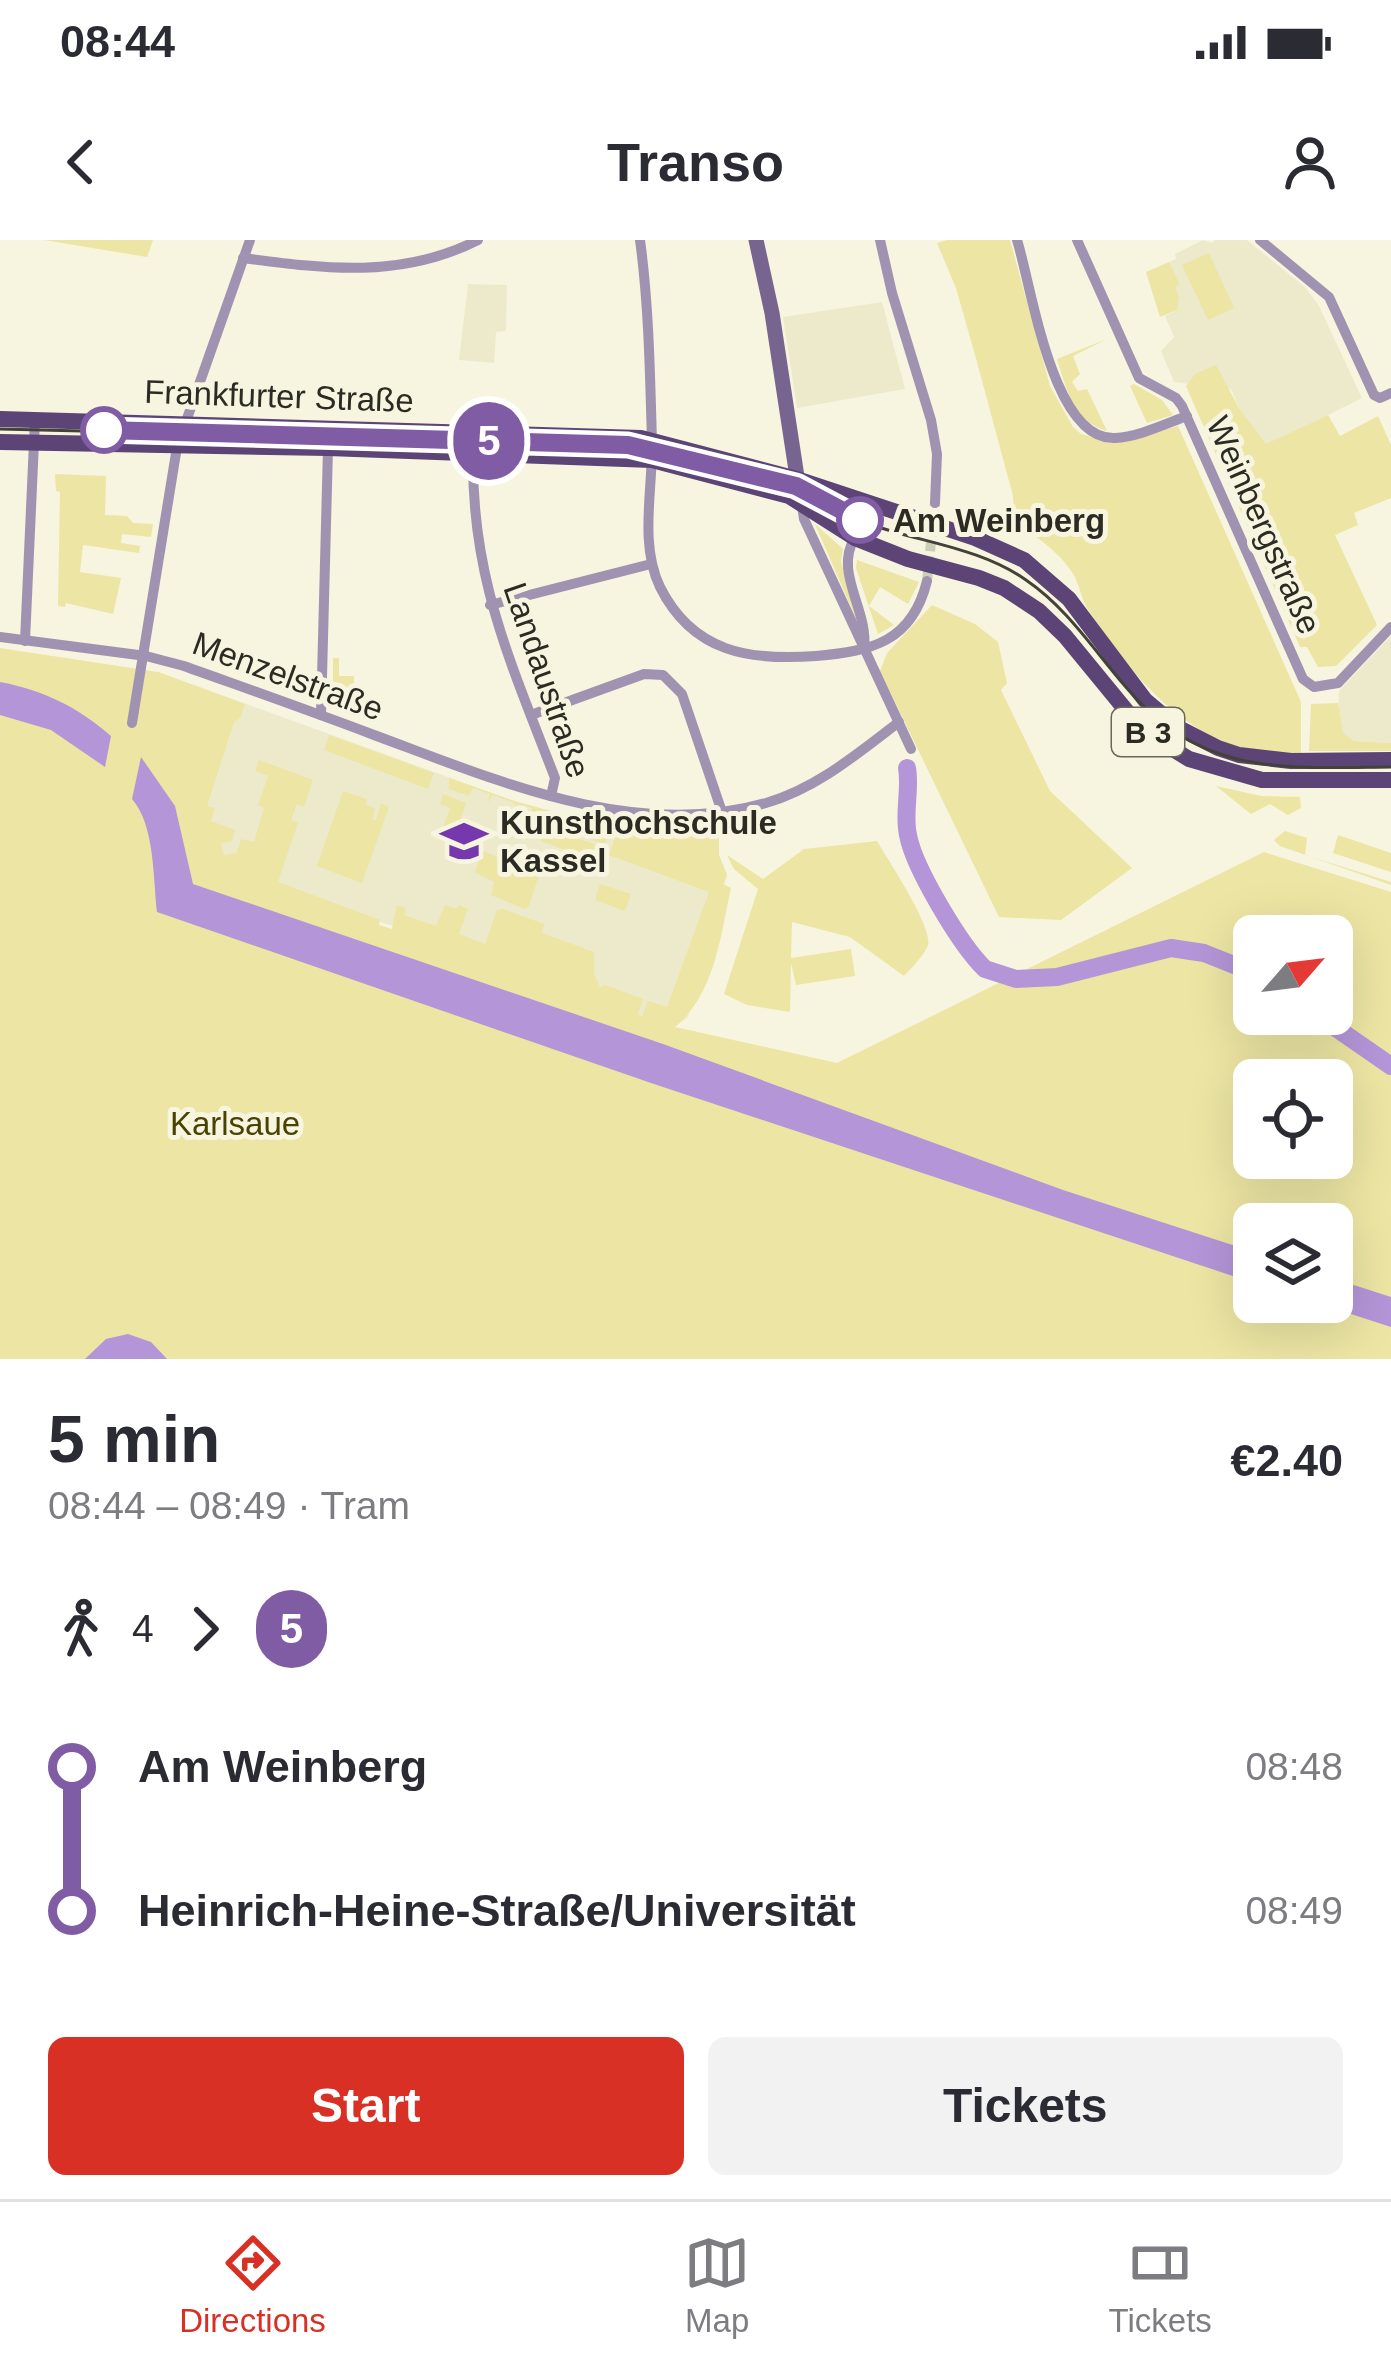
<!DOCTYPE html>
<meta charset="utf-8">
<style>
body{margin:0;font-family:Arial,sans-serif;background:#f2f2f3;color:#2b2b33;height:100vh;display:flex;flex-direction:column;font-size:45px;white-space:nowrap}
*{box-sizing:border-box;margin:0}
p{font-size:39px;color:#7c7c81}
.icon{flex:none;width:66px;height:66px;fill:none;stroke:currentColor;stroke-width:2;stroke-linecap:round;stroke-linejoin:round}
.map{position:relative;height:1119px;overflow:hidden}
.sheet{display:flex;flex-direction:column;background:#fff;flex:1}
.sheet>*{flex:none}
.badge{padding:0 24px;border-radius:39px;font-size:42px;line-height:78px}
.needle{width:78px;rotate:62deg}
.fabs{position:absolute;left:1233px;top:675px;display:grid;gap:24px}
.fabs a{display:grid;place-items:center;width:120px;height:120px;border-radius:18px;background:#fff;box-shadow:0 12px 48px #0002;font-size:60px}
.map>.badge{position:absolute;translate:-50% -50%;box-shadow:0 0 0 6px #fff}
.legs{display:flex;align-items:center;gap:18px;height:132px;padding:0 48px;font-size:39px}
.legs p{margin-inline-start:auto}
.headline{display:flex;align-items:center;justify-content:space-between;height:204px;padding:0 48px}
h1{font-size:66px;font-weight:800;line-height:90px}
.primary-button{display:flex;gap:24px;margin-top:auto;padding:24px 48px}
.primary-button a{flex:1;height:138px;border-radius:18px;background:#d93025;color:#fff;font-size:48px;font-weight:800;line-height:138px;text-align:center}
.primary-button a+a{background:#f2f2f3;color:#2b2b33}
ul{padding:0 48px;list-style:none}
li{display:flex;align-items:center;gap:42px;height:144px;font-size:45px}
li i{display:grid;place-items:center;width:18px;height:100%;margin:0 15px;background:currentColor}
li i::after{content:'';width:30px;height:30px;margin:-15px;border:9px solid;border-radius:50%;background:#fff}
li p{margin-inline-start:auto}
li:first-child i{background:linear-gradient(#0000 50%,currentColor 0)}
li:last-child i{background:linear-gradient(currentColor 50%,#0000 0)}
.status{display:flex;justify-content:space-between;align-items:center;height:84px;padding:0 60px;background:#fff;direction:ltr}
.status svg{height:33px;fill:currentColor}
header{display:flex;justify-content:space-between;align-items:center;height:156px;padding:0 48px;background:#fff;font-size:54px;font-weight:800}
.tabs{display:flex;justify-content:space-around;align-items:center;height:168px;border-top:3px solid #e1e1e2;background:#fff;font-size:33px;color:#7c7c81}
.tabs a{display:grid;justify-items:center;gap:6px}
.tabs .current{color:#d93025}
.map>svg:first-child{display:block}
.built{fill:#edeacc}
.green{fill:#ece5a3;fill-rule:evenodd}
.water{fill:#b495d8}
.lines{fill:none;stroke-linecap:round;stroke-linejoin:round}
.river{stroke:#b495d8;stroke-width:18}
.minor-tunnel{stroke:#cecdb9;stroke-width:10;stroke-dasharray:10 5;stroke-linecap:butt}
.minor{stroke:#a093b1;stroke-width:10}
.secondary{stroke:#78658f;stroke-width:15}
.primary{stroke:#5c4476;stroke-width:16}
.tram{stroke:#434238;stroke-width:3}
.line-1-casing{stroke:#fff;stroke-width:27}
.line-1{stroke:#7f5ca3;stroke-width:18}
.stop-1-dot{fill:#fff;stroke:#7f5ca3;stroke-width:6}
.labels{text-anchor:middle;dominant-baseline:central;stroke-width:10;stroke-linejoin:round;paint-order:stroke}
.shield{fill:#f7f5df;stroke:#69685b;stroke-width:3}
.shield-label{font-size:30px;font-weight:bold;fill:#2c2b23}
.street-label{font-size:33px;fill:#2c2b23;stroke:#f7f5df}
.stop-label{font-size:33px;font-weight:bold;fill:#2c2b23;stroke:#f7f5df;text-anchor:start}
.poi-label{font-size:33px;font-weight:bold;fill:#2c2b23;stroke:#f7f5df;text-anchor:start}
.park-label{font-size:33px;fill:#494201;stroke:#f7f5df}
</style>
<div class="status"><b>08:44</b><svg viewBox="0 0 49 12"><path d="M0 12V9h3v3zM5 12V6h3v6zM10 12V3h3v9zM15 12V0h3v12zM26 1h20v11H26zM47 4h2v5h-2z"/></svg></div>
<header><svg class="icon" aria-label="back" viewBox="0 0 24 24"><path d="M15 5l-7 7 7 7"/></svg>Transo<svg class="icon" aria-label="person" viewBox="0 0 24 24"><circle cx="12" cy="8" r="4"/><path d="M4 21q1-7 8-7t8 7"/></svg></header>
<div class="map">
<svg width="1391" height="1119" viewBox="0 0 1391 1119">
<rect width="100%" height="100%" fill="#f7f5df"/>
<g class="built">
<path d="M1203,0L1212,3L1215,0H1247L1306,48L1319,66L1362,158L1266,206L1239,168L1231,149L1174,142L1161,111L1174,97L1165,76L1177,70L1175,46L1179,44L1169,22L1176,19L1175,14Z"/>
<path d="M468,44L507,45L506,91L496,92L494,123L459,120Z"/>
<path d="M882,62L905,149L797,168L783,77Z"/>
<path d="M1391,396V503L1354,501L1343,493L1338,474L1339,451Z"/>
<path d="M158,432L517,562L611,587L614,578L719,576V615L727,635L688,777L674,787L216,623Z"/>
</g>
<g class="green">
<path d="M44,0H153L147,17Z"/>
<path d="M947,0H1010L1050,146L1073,187L1081,194L1113,203L1178,186L1301,462V514C1281,512 1256,513 1237,507C1172,485 1126,427 1089,371C1082,361 1080,348 1075,337C1062,313 1035,296 1014,281L1013,256L977,122L956,48L937,3Z"/>
<path d="M1209,13L1234,68L1208,80L1182,25Z"/>
<path d="M1169,22L1180,45L1175,47L1179,57L1177,70L1160,77L1146,32Z"/>
<path d="M1107,99L1073,116L1080,134L1072,142L1078,151L1087,149L1107,191C1073,181 1067,150 1057,119Z"/>
<path d="M1216,125L1239,168L1266,204L1328,175L1340,196L1378,176L1391,205V258L1354,273L1358,285L1335,295L1377,385L1336,426L1318,427L1307,407H1300L1186,146L1195,134Z"/>
<path d="M1134,144L1162,160L1173,175L1147,183L1130,146Z"/>
<path d="M55,234L106,236L105,275L127,276L133,283L153,284L151,297L122,294L121,303L140,306L139,313L83,305L80,332L121,338L113,374L66,363L65,367L58,366L60,252L56,251Z"/>
<path d="M815,284L843,309L841,321L857,381Z"/>
<path d="M857,320L919,342L908,364L880,347L869,366L894,385L878,394L856,328Z"/>
<path d="M932,365L975,384L998,402L1007,443L1001,450L1050,551L1132,628L1061,680L999,677L880,431L887,413Z"/>
<path d="M0,408L158,432L245,464L240,478L234,482L207,566L215,568L211,581L235,590L232,601L221,603L224,615L237,613L241,599L254,602L264,568L258,565L268,536L255,531L259,520L313,540L304,567L297,564L291,580L298,583L278,642L380,680L379,685L392,689L397,665L406,668L404,675L436,686L445,665L456,669L459,665L468,669L459,694L485,704L497,670L503,669L544,684L542,693L594,712V733L600,748L605,745L643,759L638,774L642,776L648,761L667,767L709,652L609,615L622,579L719,576V615L727,635L723,644L731,648C720,698 715,753 675,787L837,823L1264,612L1391,652V1119H0ZM1254,696H1332V774H1254ZM1254,840H1332V918H1254ZM1254,984H1332V1062H1254Z"/>
<path d="M333,418H339V436H354V462L366,467L365,474L333,462Z"/>
<path d="M1338,463L1343,493L1354,501L1391,503V511H1309L1311,464Z"/>
<path d="M329,495L434,533L428,549L324,510Z"/>
<path d="M449,538L517,562L612,587L605,604L529,578L532,568L518,564L514,572L515,563L493,555L488,563L490,554L473,548L469,556L449,549Z"/>
<path d="M1216,546L1261,556L1300,557L1301,568L1288,575L1270,564L1251,574Z"/>
<path d="M343,551L367,559L366,565L375,568L372,580H376L381,563L389,567L362,643L317,626Z"/>
<path d="M443,554L466,563L454,598L441,594L450,568L440,564Z"/>
<path d="M545,587L600,606L596,621L541,601Z"/>
<path d="M1285,591L1307,598L1305,615L1391,642V645L1280,606L1274,600Z"/>
<path d="M1338,595L1391,613V632L1333,613Z"/>
<path d="M877,601C888,620 933,687 928,705C924,716 912,727 904,736L850,697L792,682L791,718L851,709L855,736L796,745L791,723L790,772L747,765L724,754L758,649L734,629L727,615L763,639L804,609Z"/>
<path d="M483,611L539,635L529,666L525,669L491,655L494,642L475,632Z"/>
<path d="M600,644L631,654L625,671L595,660Z"/>
</g>
<g class="water">
<path d="M0,442C43,450 78,467 111,496L105,527L51,490L0,475Z"/>
<path d="M141,517L175,566L193,644L663,804L1063,950L1254,1012V1043L651,843L157,672C153,638 155,585 132,559Z"/>
<path d="M1332,1038L1391,1057V1087L1314,1062H1332Z"/>
<path d="M128,1094L151,1102L167,1119H85L106,1099Z"/>
</g>
<g class="lines">
<g class="river">
<path d="M907,528C911,550 903,572 908,595C914,628 961,706 985,729L1016,739L1057,737L1171,708L1204,713L1254,733"/>
<path d="M1316,774L1391,826"/>
</g>
<path class="minor-tunnel" d="M927,341L935,263"/>
<g class="minor">
<path d="M640,0C649,66 650,135 652,202C653,249 639,303 660,347C693,413 750,421 816,416C872,411 912,402 927,341"/>
<path d="M880,0L892,53L931,180L937,214L935,263"/>
<path d="M1017,0C1032,47 1052,201 1115,198C1138,197 1165,184 1187,176"/>
<path d="M1077,0L1139,138L1176,158L1182,166L1303,439L1314,447L1338,443L1391,387"/>
<path d="M1260,0L1329,57L1374,155L1380,158L1391,153"/>
<path d="M243,18C326,29 401,39 478,0"/>
<path d="M474,191C466,326 508,416 555,538L551,556"/>
<path d="M802,266L804,279L911,509"/>
<path d="M855,298C833,331 869,371 864,408"/>
<path d="M490,365L651,324"/>
<path d="M0,397L146,416L184,426C248,449 311,471 374,495C496,540 634,601 766,563C817,548 857,514 899,482"/>
<path d="M25,401L35,180"/>
<path d="M321,475L328,208"/>
<path d="M531,475L644,434L663,435L682,454L722,572"/>
<path d="M132,483L177,207L250,0"/>
</g>
<path class="secondary" d="M756,0L772,73L801,263"/>
<g class="primary">
<path d="M0,179L641,198L797,239L975,298L1024,320L1069,359L1145,460L1177,487L1218,508L1239,515L1291,521L1391,520"/>
<path d="M0,202L328,208L652,220L789,256L855,298L908,319L979,338L1004,348L1039,371L1065,396L1129,474L1155,498L1189,519L1262,540H1391"/>
</g>
<path class="tram" d="M0,189L613,204C661,207 754,229 799,248C824,258 846,276 872,285C924,303 980,308 1026,340C1067,368 1093,409 1125,446C1200,537 1284,528 1391,527"/>
</g>
<g class="lines">
<defs>
<path id="line-1" d="M104,190L628,205L796,246L860,280"/>
</defs>
<use href="#line-1" class="line-1-casing"/>
<use href="#line-1" class="line-1"/>
</g>
<defs>
<symbol id="university-bare" viewBox="-9 -9 18 18"><path d="M0-5L7-2L0 1L-7-2ZM-4 1L0 2.5L4 1V4Q0 6-4 4Z" fill="#7638ad" stroke="#f7f5df" stroke-width="2.5" paint-order="stroke"/></symbol>
</defs>
<g fill-rule="evenodd">
<use href="#university-bare" x="431" y="568" width="66" height="66"/>
</g>
<g class="stop-1-dot">
<circle cx="104" cy="190" r="21"/>
<circle cx="860" cy="280" r="21"/>
</g>
<g class="labels">
<rect class="shield" x="1112" y="468" width="72" height="48" rx="9"/>
<g class="shield-label">
<text x="1148" y="492">B 3</text>
</g>
<g class="street-label">
<text transform="translate(279 156) rotate(2)">Frankfurter Straße</text>
<text transform="translate(1264 285) rotate(66)">Weinbergstraße</text>
<text transform="translate(288 436) rotate(20)">Menzelstraße</text>
<text transform="translate(547 440) rotate(71)">Landaustraße</text>
</g>
<g class="stop-label">
<text x="893" y="280">Am Weinberg</text>
</g>
<g class="poi-label">
<text x="500" y="582">Kunsthochschule<tspan x="500" dy="38">Kassel</tspan></text>
</g>
<g class="park-label">
<text x="235" y="883">Karlsaue</text>
</g>
</g>
</svg>
<div class="fabs">
<a><svg class="needle" viewBox="-14 -14 28 28"><path d="M0-13l5 13h-10z" fill="#e53935"/><path d="M0 13l5-13h-10z" fill="#7c7c81"/></svg></a>
<a><svg class="icon" aria-label="locate" viewBox="0 0 24 24"><circle cx="12" cy="12" r="6"/><path d="M12 2v4M12 18v4M2 12h4M18 12h4"/></svg></a>
<a><svg class="icon" aria-label="layers" viewBox="0 0 24 24"><path d="M12 4l9 5-9 5-9-5zM3 14l9 5 9-5"/></svg></a>
</div>
<b class="badge" style="left:489px;top:201px;background:#7f5ca3;color:#fff">5</b>
</div>
<section class="sheet">
<div class="headline"><div><h1>5 min</h1><p>08:44 – 08:49 · Tram</p></div><b>€2.40</b></div>
<div class="legs"><svg class="icon" aria-label="walk" viewBox="0 0 24 24"><circle cx="13" cy="4" r="2"/><path d="M13 8l-2 6 4 7M11 14l-3 7M7 12l3-4h3l4 4"/></svg>4<svg class="icon" aria-label="forward" viewBox="0 0 24 24"><path d="M9 5l7 7-7 7"/></svg><b class="badge" style="background:#7f5ca3;color:#fff">5</b></div>
<ul>
<li><i style="color:#7f5ca3"></i><b>Am Weinberg</b><p>08:48</p></li>
<li><i style="color:#7f5ca3"></i><b>Heinrich-Heine-Straße/Universität</b><p>08:49</p></li>
</ul>
<div class="primary-button"><a>Start</a><a>Tickets</a></div>
</section>
<nav class="tabs">
<a class="current"><svg class="icon" aria-label="directions" viewBox="0 0 24 24"><path d="M12 3l9 9-9 9-9-9zM9 14v-3h6M13 9l2 2-2 2"/></svg>Directions</a>
<a><svg class="icon" aria-label="map" viewBox="0 0 24 24"><path d="M3 6l6-2 6 2 6-2v14l-6 2-6-2-6 2zM9 4v14M15 6v14"/></svg>Map</a>
<a><svg class="icon" aria-label="tickets" viewBox="0 0 24 24"><path d="M3 7h18v10H3zM15 7v10"/></svg>Tickets</a>
</nav>
